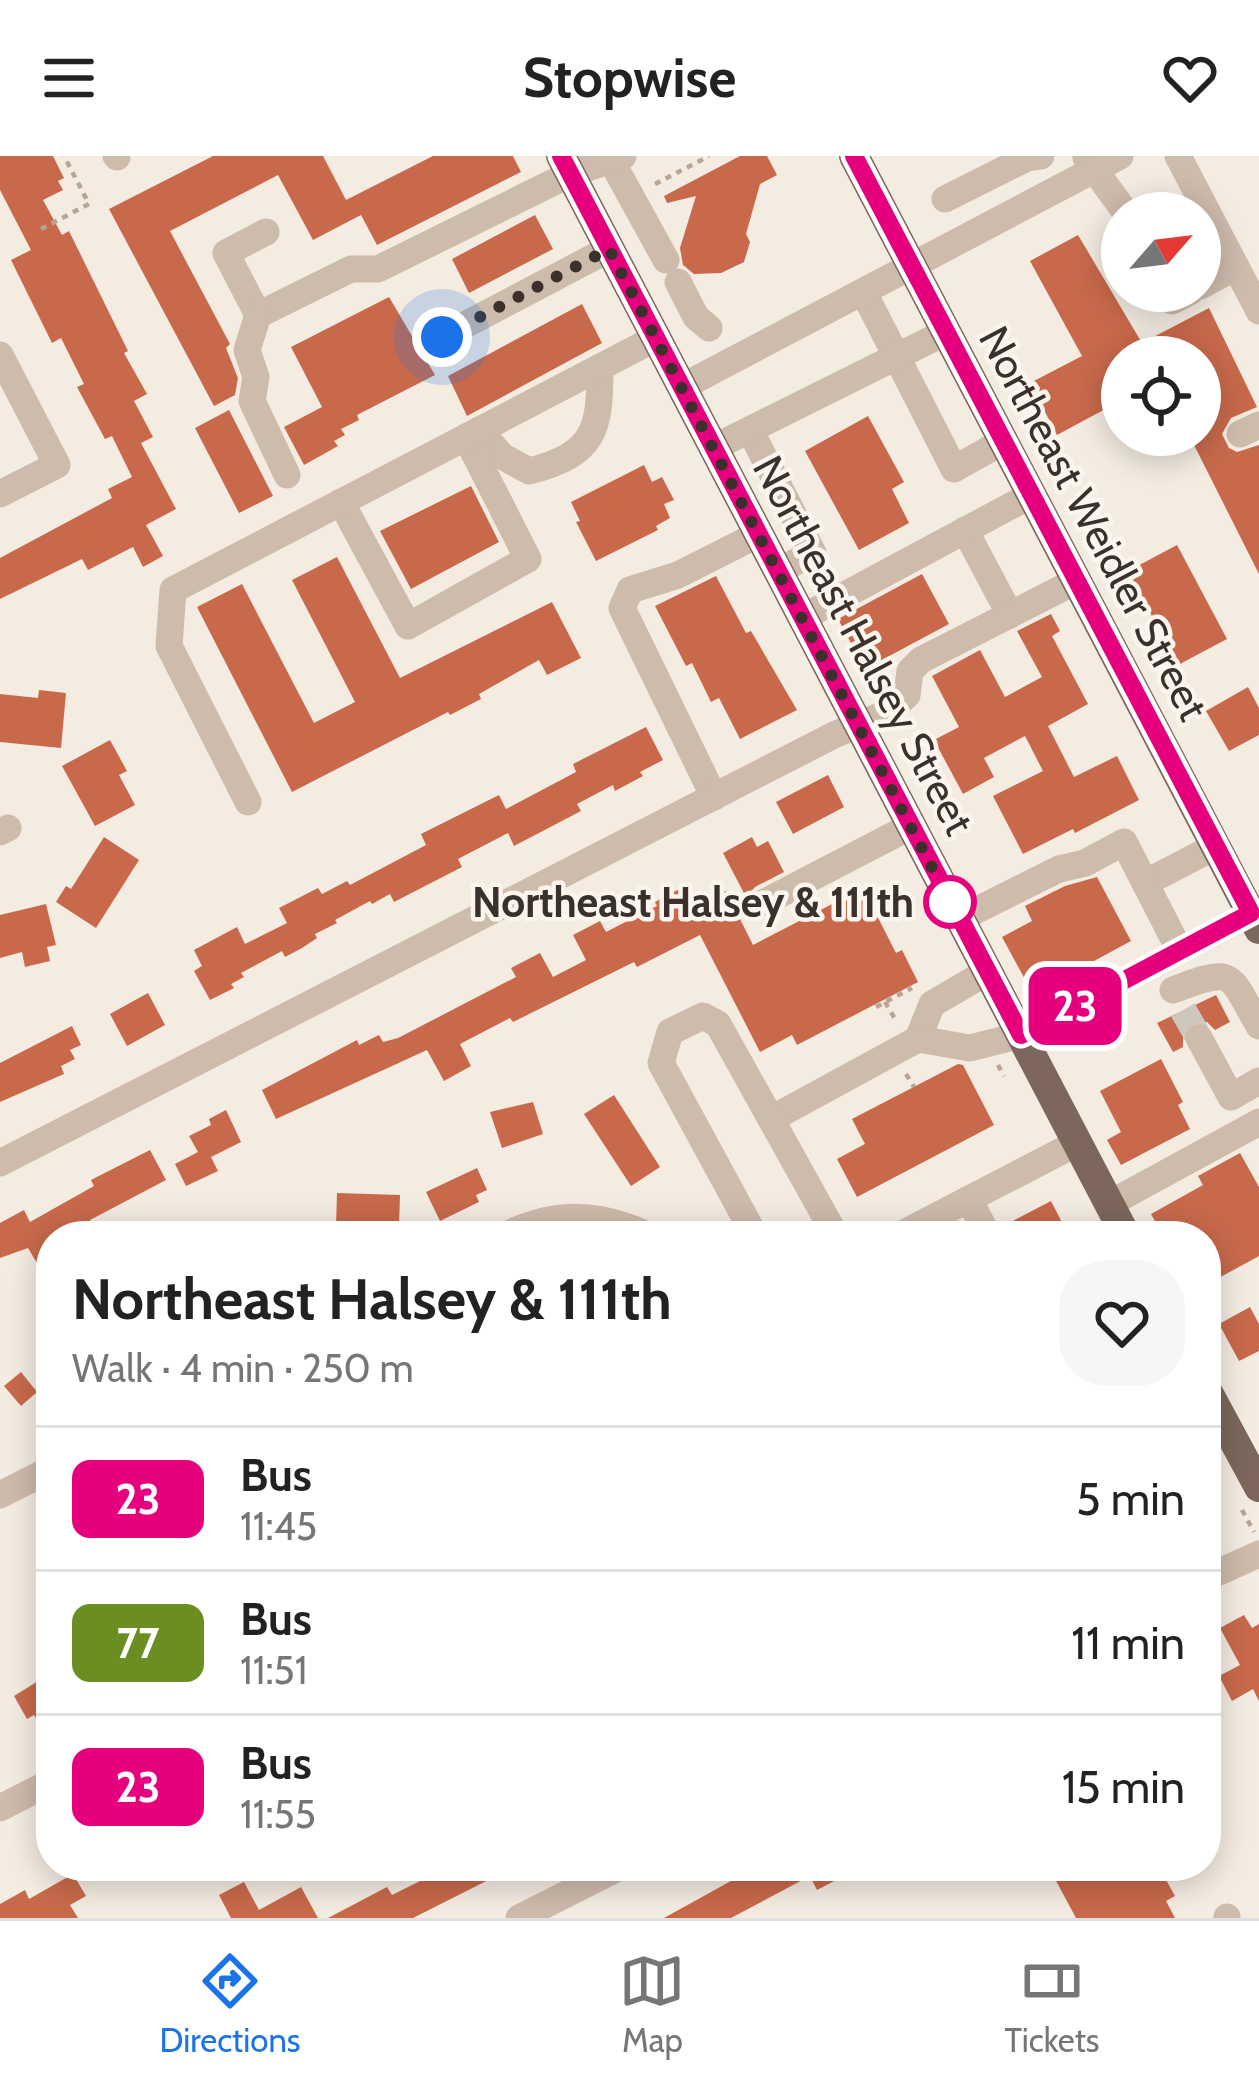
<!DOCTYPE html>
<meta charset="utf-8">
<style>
body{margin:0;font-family:Cabin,sans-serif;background:#f6f6f6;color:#222;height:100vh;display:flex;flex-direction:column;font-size:45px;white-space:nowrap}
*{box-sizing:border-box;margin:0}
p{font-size:39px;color:#767676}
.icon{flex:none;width:66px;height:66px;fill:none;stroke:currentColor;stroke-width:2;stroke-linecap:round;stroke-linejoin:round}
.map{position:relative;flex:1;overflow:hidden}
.panel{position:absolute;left:36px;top:1065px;width:1185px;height:660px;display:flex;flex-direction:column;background:#fff;border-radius:48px;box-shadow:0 6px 30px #0003}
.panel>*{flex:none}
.badge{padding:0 24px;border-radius:18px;font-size:42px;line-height:78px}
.needle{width:78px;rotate:62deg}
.buttons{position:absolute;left:1101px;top:36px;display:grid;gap:24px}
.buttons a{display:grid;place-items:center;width:120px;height:120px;border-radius:50%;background:#fff;box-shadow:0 6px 30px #0003;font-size:60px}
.you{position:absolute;width:60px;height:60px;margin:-30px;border:9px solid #fff;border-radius:50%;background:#1a73e8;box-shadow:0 0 0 18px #1a73e833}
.map>.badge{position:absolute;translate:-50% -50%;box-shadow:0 0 0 6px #fff}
.round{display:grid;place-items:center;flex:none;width:126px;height:126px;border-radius:48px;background:#f6f6f6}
.overview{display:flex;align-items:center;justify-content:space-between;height:204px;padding:0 36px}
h1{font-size:57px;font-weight:700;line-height:90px}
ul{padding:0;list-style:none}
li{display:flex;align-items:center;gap:36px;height:144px;padding:0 36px;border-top:3px solid #e0e0e0}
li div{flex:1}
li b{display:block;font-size:45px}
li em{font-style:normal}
li .badge{min-width:132px;font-weight:700;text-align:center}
header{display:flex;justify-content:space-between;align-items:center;height:156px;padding:0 36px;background:#fff;font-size:54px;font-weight:700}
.tabs{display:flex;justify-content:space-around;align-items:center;height:168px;border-top:3px solid #e0e0e0;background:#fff;font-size:33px;color:#767676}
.tabs a{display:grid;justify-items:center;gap:6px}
.tabs .current{color:#1a73e8}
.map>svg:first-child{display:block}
.building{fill:#c8694b}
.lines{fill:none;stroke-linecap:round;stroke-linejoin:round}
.minor-tunnel{stroke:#cfc6bd;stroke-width:27;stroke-dasharray:27 14;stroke-linecap:butt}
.path{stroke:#b9a596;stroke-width:4.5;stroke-dasharray:6 6;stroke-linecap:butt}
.minor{stroke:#cdbbac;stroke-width:27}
.major{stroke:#7d675c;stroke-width:30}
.line-casing{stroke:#fff;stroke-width:27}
.line{stroke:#e6007e;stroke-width:18}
.walk{stroke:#3b302b;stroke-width:12;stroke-dasharray:0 21.6}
.stop-dot{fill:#fff;stroke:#e6007e;stroke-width:6}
.labels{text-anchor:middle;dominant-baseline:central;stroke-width:9;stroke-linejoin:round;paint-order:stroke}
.street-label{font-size:42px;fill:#3b302b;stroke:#fbf5ee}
.stop-label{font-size:42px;font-weight:bold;fill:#3b302b;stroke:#fbf5ee;text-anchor:end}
</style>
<header><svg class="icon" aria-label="menu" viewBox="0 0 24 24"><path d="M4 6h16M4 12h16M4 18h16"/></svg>Stopwise<svg class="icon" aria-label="heart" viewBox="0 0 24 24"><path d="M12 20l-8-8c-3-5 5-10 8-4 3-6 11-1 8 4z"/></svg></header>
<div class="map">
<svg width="1259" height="1762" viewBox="0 0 1259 1762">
<rect width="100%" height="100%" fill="#f4ebe1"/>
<g class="building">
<path d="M0,0H53L64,22L58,25L63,34L43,44L62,79L69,75L128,195L124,197L147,238L134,245L153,281L141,287L176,353L146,369L163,400L143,411L133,391L88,414L82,403L0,443V402L112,342L108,333L132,321L112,280L105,283L77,231L84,228L61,182L52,187L11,104L31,94L0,34Z"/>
<path d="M213,0H323L346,44L433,0H513L521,16L377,89L361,59L313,84L278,19L170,75L230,188L226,192L238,222L235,239L214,250L109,53Z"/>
<path d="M740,0H767L777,19L760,28L746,78L750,86L744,106L721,117L694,118L683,109L680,92L696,40L667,47L664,40Z"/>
<path d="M535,59L553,93L469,137L452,103Z"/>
<path d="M1078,79L1142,187L1209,152L1257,251L1231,262L1222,278L1229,292L1237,296L1259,289V418L1189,279H1200V201H1122V244L1057,279L1030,227L1082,200L1030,105Z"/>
<path d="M389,141L435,219L357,259L359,264L341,273L345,279L334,285L338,290L304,309L284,271L322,251L291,191Z"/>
<path d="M582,148L602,187L467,260L448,220Z"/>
<path d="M229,254L273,340L239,357L195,272Z"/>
<path d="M868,260L904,326L892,333L909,367L859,394L805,295Z"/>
<path d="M644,309L652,326L662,321L674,344L664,348L670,362L656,370L658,374L596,405L576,366L580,365L571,346Z"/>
<path d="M471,330L499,386L411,433L380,375Z"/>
<path d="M1177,389L1227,483L1178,509L1128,415Z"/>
<path d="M337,401L400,522L552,446L581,502L547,519L539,504L479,538L481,543L450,559L448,556L292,636L197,451L242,428L314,567L355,546L292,424Z"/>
<path d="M922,418L949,468L865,513L838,463Z"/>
<path d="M716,420L746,477L751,475L797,554L740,583L719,542L711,546L692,507L686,510L655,450Z"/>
<path d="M1051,458L1060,475L1052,480L1088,548L1048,570L1074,621L1117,600L1139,644L1075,677L1073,673L1023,698L993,640L1043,615L1025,580L984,602L994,621L963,638L934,584L959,571L932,520L980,494L1005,541L1042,521L1017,475Z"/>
<path d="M1248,531L1259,552V579L1229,595L1206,555Z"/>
<path d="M39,534L66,537L61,592L0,586V538L38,542Z"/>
<path d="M646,571L663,604L640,616L643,620L615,635L613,629L577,648L581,655L514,690L508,677L458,703L462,711L394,746L390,738L372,748L370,745L335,764L337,767L315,778L317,782L302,792L285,801L282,795L241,817L244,821L231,828L234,832L210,844L194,815L202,810L194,794L237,771L245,788L287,767L279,752L318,732L322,738L347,725L350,729L426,689L421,678L499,639L506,653L576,616L573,608Z"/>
<path d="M110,584L127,615L119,619L135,649L95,670L62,610Z"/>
<path d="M828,619L844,651L793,678L776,646Z"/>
<path d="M104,681L139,704L96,772L56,746L66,730L71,733Z"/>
<path d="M752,681L757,691L768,685L784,716L755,731L746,741L723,697Z"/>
<path d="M1097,721L1131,785L1033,838L1002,781L1032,765L1025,750L1065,730Z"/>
<path d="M685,730L691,743L701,738L705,745L726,735L753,789L863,732L896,797L902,794L918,826L797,889L792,879L760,896L700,779L637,811L634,806L513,866L510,862L460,888L471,910L444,925L427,894L276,963L262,934L357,884L359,889L379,879L383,886L398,882L516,821L511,812L540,797L553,821L586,804L573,779L600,765L606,776L657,750L655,746Z"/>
<path d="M46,748L56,789L47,791L50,805L25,811L22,796L0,802V759Z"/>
<path d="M148,837L165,869L127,890L110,858Z"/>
<path d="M1216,839L1230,866L1215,874L1207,866H1192L1183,874V891L1173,896L1157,867Z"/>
<path d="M72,870L81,889L70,894L75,903L61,910L64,918L0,946V907Z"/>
<path d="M1161,903L1183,946L1178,949L1190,973L1121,1009L1107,984L1121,976L1100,935Z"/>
<path d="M958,908L963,909L994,969L857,1041L837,1003L865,988L852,963Z"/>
<path d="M614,939L660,1011L631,1030L584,958Z"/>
<path d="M533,946L543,978L502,992L490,956Z"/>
<path d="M226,954L241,986L211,1001L218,1015L186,1030L175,1008L198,996L189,980L211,969L209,963Z"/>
<path d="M150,994L166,1024L90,1064L94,1072L78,1080H51V1131L28,1092L0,1102V1067L24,1054L30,1066L94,1030L91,1024Z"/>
<path d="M1240,997L1259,1031V1100L1206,1129V1080H1163L1151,1058L1203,1029L1198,1020Z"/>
<path d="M477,1012L487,1034L476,1039L479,1046L440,1065L426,1036Z"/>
<path d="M337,1037L400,1039L399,1069L336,1071Z"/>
<path d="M1051,1045L1069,1080H1006L1003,1070Z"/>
<path d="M1250,1151L1259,1168V1195L1239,1205L1219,1168Z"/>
<path d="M21,1216L37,1236L21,1250L4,1230Z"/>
<path d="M1244,1459L1252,1472L1259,1468V1545L1253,1533L1232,1545L1219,1520L1240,1509L1220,1472Z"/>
<path d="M51,1517V1587L34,1559L27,1563L14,1540Z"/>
<path d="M450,1710H516L413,1762H328L387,1731L392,1739Z"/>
<path d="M758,1710H863L817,1734L810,1720L731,1762H664Z"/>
<path d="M1074,1710H1146L1151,1719L1160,1713L1175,1740L1166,1745L1175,1762H1076L1054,1721Z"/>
<path d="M73,1718L86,1740L70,1749L78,1762H0V1748L25,1734L29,1743Z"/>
<path d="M244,1726L259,1754L301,1731L318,1762H231L219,1739Z"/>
</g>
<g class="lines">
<path class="minor-tunnel" d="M1183,854L1199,882"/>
<g class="path">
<path d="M655,28L709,0"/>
<path d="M41,73L89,48L64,0"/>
<path d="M885,846L895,863"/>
<path d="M876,851L912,832"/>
<path d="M998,909L1004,920"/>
<path d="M906,918L914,931"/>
<path d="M1242,1354L1254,1376"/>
<path d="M1150,1710L1152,1713L1158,1710"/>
</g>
<g class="minor">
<path d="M116,0L117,1"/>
<path d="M1178,0L1259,155"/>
<path d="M1086,2L1126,57"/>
<path d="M612,6L666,104"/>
<path d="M945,43L1027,2L1041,0"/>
<path d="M266,76L226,97L258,159L351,113H378L570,18L623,0"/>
<path d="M678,126L696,161L709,172"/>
<path d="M1200,130L1236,111"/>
<path d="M1167,135L1172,145L1191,135"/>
<path d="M864,137L954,313L1004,285"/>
<path d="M258,159L247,194L256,221L252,245L287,319"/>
<path d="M442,181L609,93"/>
<path d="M0,199L57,309L0,338"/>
<path d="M682,231L1120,0"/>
<path d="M479,274L502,300L529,315C596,298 600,273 600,211"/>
<path d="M750,274L813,397L778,415"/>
<path d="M1240,278L1259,269"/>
<path d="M713,292L946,176"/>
<path d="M341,346L408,470L528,403L466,281"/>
<path d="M965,374L1010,459"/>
<path d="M802,462L1031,339"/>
<path d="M714,641L622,452L630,434L678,419L759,378"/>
<path d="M248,646L169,490L173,434L656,182"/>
<path d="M0,676L8,672"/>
<path d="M1145,727L1216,690"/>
<path d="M763,747L911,670"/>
<path d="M959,763L1059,713L1085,707L1124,686L1180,795"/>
<path d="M1173,834C1235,810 1228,816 1259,870"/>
<path d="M1199,882L1231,941L1259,925"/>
<path d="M918,883L932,848L987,816"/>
<path d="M773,962L918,883L970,892L1021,879L1259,753"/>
<path d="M0,1007L834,579L887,557L907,539L910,515L921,504L1076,425"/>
<path d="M969,1043L988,1080"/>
<path d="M1109,1048L1259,966"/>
<path d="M504,1080C555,1054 598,1056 650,1080"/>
<path d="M755,1080L661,907L670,876L703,860L718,868L836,1080"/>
<path d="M898,1080L1077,987"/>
<path d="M0,1339L51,1313"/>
<path d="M1206,1422L1259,1398"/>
<path d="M0,1652L51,1626"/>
<path d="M1227,1761V1762"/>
<path d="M519,1762L622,1710"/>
</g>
<g class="major">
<path d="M561,0L1126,1080"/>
<path d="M854,0L1259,773"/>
<path d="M1206,1233L1259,1331"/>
</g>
</g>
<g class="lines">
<defs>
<path id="line" d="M561,0L1021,879L1251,757L854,0"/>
</defs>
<use href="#line" class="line-casing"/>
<use href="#line" class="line"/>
<path class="walk" d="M442,181L609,93L950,746"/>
</g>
<circle class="stop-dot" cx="950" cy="746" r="24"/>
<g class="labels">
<g class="street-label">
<text transform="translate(1094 367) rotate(62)">Northeast Weidler Street</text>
<text transform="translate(864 489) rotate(62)">Northeast Halsey Street</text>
</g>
<g class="stop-label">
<text x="914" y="746">Northeast Halsey &amp; 111th</text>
</g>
</g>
</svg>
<div class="buttons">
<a><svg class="needle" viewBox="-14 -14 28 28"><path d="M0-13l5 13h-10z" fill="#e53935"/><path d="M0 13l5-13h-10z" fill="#767676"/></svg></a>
<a><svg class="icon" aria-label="locate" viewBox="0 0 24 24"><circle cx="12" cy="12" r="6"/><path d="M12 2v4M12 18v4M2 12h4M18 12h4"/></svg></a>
</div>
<div class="you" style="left:442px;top:181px"></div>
<b class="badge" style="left:1075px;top:850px;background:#e6007e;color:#fff">23</b>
<section class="panel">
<div class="overview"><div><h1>Northeast Halsey &amp; 111th</h1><p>Walk · 4 min · 250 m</p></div><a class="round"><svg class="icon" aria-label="heart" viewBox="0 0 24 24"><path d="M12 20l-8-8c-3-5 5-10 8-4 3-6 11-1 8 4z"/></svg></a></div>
<ul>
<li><span class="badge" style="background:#e6007e;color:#fff">23</span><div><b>Bus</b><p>11:45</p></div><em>5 min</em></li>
<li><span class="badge" style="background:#6b8e23;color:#fff">77</span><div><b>Bus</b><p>11:51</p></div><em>11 min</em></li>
<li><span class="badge" style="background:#e6007e;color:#fff">23</span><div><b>Bus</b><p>11:55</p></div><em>15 min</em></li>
</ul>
</section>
</div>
<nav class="tabs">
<a class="current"><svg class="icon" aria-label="directions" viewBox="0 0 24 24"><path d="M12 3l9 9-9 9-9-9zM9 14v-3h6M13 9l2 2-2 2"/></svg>Directions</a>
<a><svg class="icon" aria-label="map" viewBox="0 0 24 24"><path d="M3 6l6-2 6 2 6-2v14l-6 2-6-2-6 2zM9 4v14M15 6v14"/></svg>Map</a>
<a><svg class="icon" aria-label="tickets" viewBox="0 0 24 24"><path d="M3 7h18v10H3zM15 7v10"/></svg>Tickets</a>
</nav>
